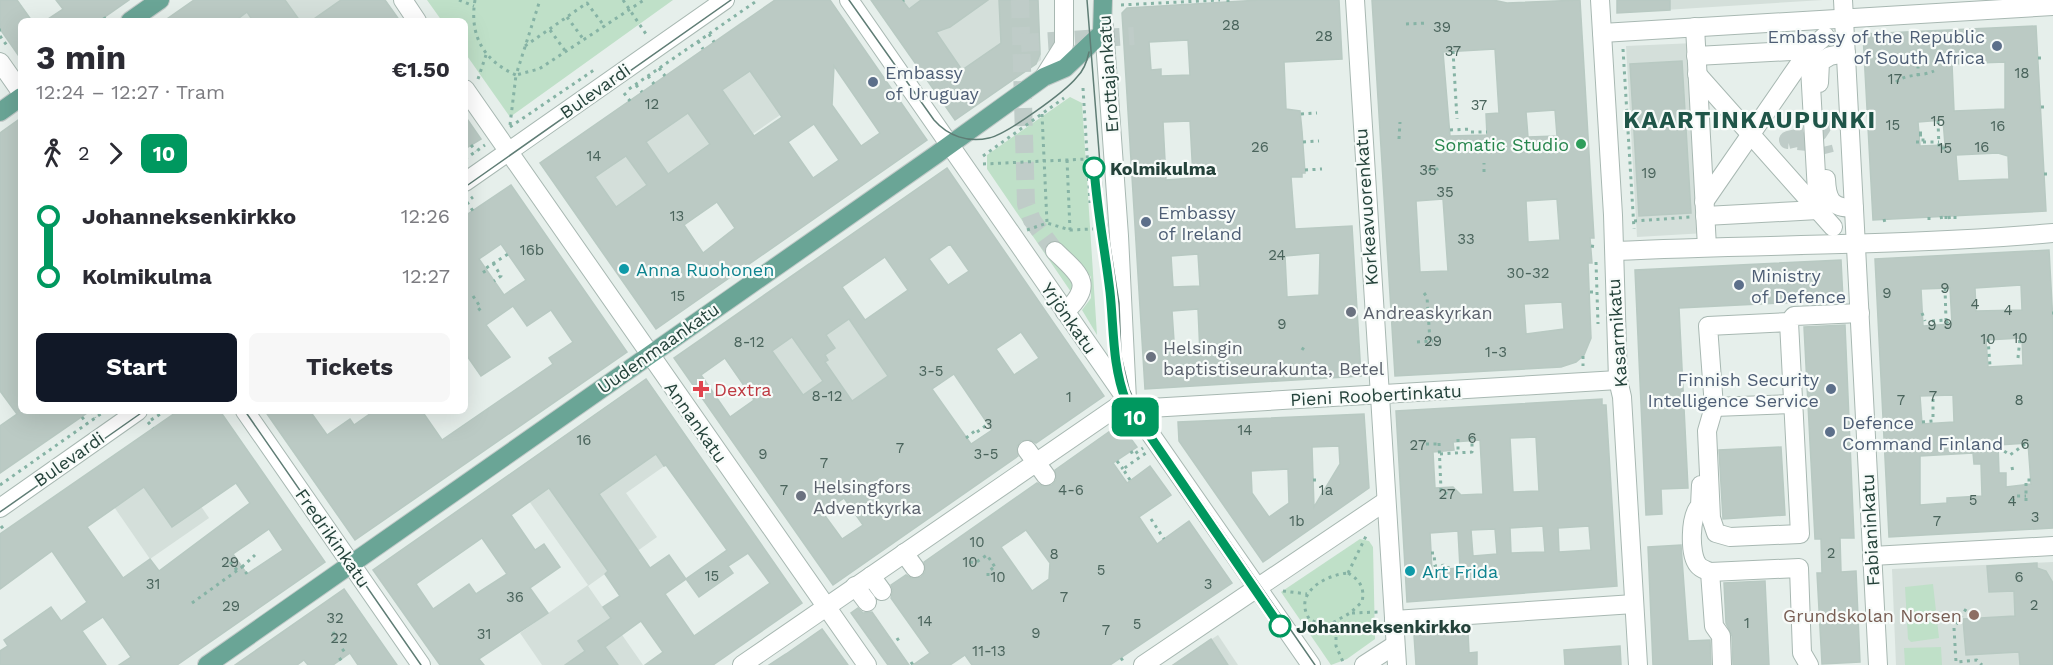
<!DOCTYPE html>
<meta charset="utf-8">
<style>
body{margin:0;font-family:"Work Sans",sans-serif;background:#f7f7f7;color:#2b2b33;height:100vh;display:flex;flex-direction:column;font-size:22px;white-space:nowrap}
*{box-sizing:border-box;margin:0}
p{font-size:20px;color:#7c7c81}
.icon{flex:none;width:33px;height:33px;fill:none;stroke:currentColor;stroke-width:2;stroke-linecap:round;stroke-linejoin:round}
.map{position:relative;flex:1;overflow:hidden}
.sheet{position:absolute;left:18px;top:18px;width:450px;height:396px;display:flex;flex-direction:column;background:#fff;border-radius:9px;box-shadow:0 6px 24px #0002}
.sheet>*{flex:none}
.badge{padding:0 12px;border-radius:9px;font-size:21px;line-height:39px}
.map>.badge{position:absolute;translate:-50% -50%;box-shadow:0 0 0 3px #fff}
.legs{display:flex;align-items:center;gap:9px;height:66px;padding:0 18px;font-size:20px}
.legs p{margin-inline-start:auto}
.headline{display:flex;align-items:center;justify-content:space-between;height:102px;padding:0 18px}
h1{font-size:33px;font-weight:700;line-height:45px}
.cta{display:flex;gap:12px;margin-top:auto;padding:12px 18px}
.cta a{flex:1;height:69px;border-radius:9px;background:#111827;color:#fff;font-size:24px;font-weight:700;line-height:69px;text-align:center}
.cta a+a{background:#f7f7f7;color:#2b2b33}
ul{padding:0 18px;list-style:none}
li{display:flex;align-items:center;gap:21px;height:60px;font-size:22px}
li i{display:grid;place-items:center;width:9px;height:100%;margin:0 8px;background:currentColor}
li i::after{content:'';width:15px;height:15px;margin:-8px;border:4px solid;border-radius:50%;background:#fff}
li p{margin-inline-start:auto}
li:first-child i{background:linear-gradient(#0000 50%,currentColor 0)}
li:last-child i{background:linear-gradient(currentColor 50%,#0000 0)}
.map>svg:first-child{display:block}
.built{fill:#d4dfda}
.green{fill:#bfe0c8}
.building{fill:#bbcac4;stroke:#b8c9c2;stroke-width:1.5;fill-rule:evenodd}
.lines{fill:none;stroke-linecap:round;stroke-linejoin:round}
.minor-tunnel{stroke:#bfccc8;stroke-width:18;stroke-dasharray:18 9;stroke-linecap:butt}
.minor-casing{stroke:#a8b8b2;stroke-width:20}
.major-casing{stroke:#c2cac8;stroke-width:20}
.path{stroke:#86b3a5;stroke-width:3;stroke-dasharray:3 4.5;stroke-linecap:butt}
.minor{stroke:#fff;stroke-width:18}
.major{stroke:#6aa596;stroke-width:18}
.tram{stroke:#5f7d75;stroke-width:1.5}
.line-1-casing{stroke:#fff;stroke-width:14}
.line-1{stroke:#00985f;stroke-width:9}
.service-dot{fill:#5c6f8a;stroke:#f7fbf9;stroke-width:2}
.leisure-dot{fill:#2e9e5b;stroke:#f7fbf9;stroke-width:2}
.stop-1-dot{fill:#fff;stroke:#00985f;stroke-width:3}
.culture-dot{fill:#0f9aa8;stroke:#f7fbf9;stroke-width:2}
.worship-dot{fill:#6b7280;stroke:#f7fbf9;stroke-width:2}
.health-dot{fill:#e0444e;stroke:#f7fbf9;stroke-width:2}
.education-dot{fill:#8d6e63;stroke:#f7fbf9;stroke-width:2}
.labels{text-anchor:middle;dominant-baseline:central;stroke-width:4.5;stroke-linejoin:round;paint-order:stroke}
.number-label{font-size:15px;fill:#4a645c}
.service-label{font-size:18px;fill:#4e5e75;stroke:#f7fbf9;text-anchor:start}
.street-label{font-size:18px;fill:#24423a;stroke:#f7fbf9}
.leisure-label{font-size:18px;fill:#27864d;stroke:#f7fbf9;text-anchor:end}
.stop-label{font-size:18px;font-weight:bold;fill:#24423a;stroke:#f7fbf9;text-anchor:start}
.culture-label{font-size:18px;fill:#0d838f;stroke:#f7fbf9;text-anchor:start}
.worship-label{font-size:18px;fill:#5b616d;stroke:#f7fbf9;text-anchor:start}
.health-label{font-size:18px;fill:#be3a42;stroke:#f7fbf9;text-anchor:start}
.education-label{font-size:18px;fill:#785e54;stroke:#f7fbf9;text-anchor:end}
.district-label{font-size:24px;font-weight:bold;letter-spacing:1.5px;fill:#1f5548;stroke:#f7fbf9}
</style>
<div class="map">
<svg width="2053" height="665" viewBox="0 0 2053 665">
<rect width="100%" height="100%" fill="#e6efeb"/>
<g class="built">
<path d="M194,0H385L400,21H164Z"/>
<path d="M871,0H1038L1041,60L955,120Z"/>
<path d="M1617,0H1823L1617,13Z"/>
<path d="M743,21L799,102L596,242L540,163Z"/>
<path d="M1695,43L1706,233L1637,237L1626,46Z"/>
<path d="M809,263L888,376L820,423H770L707,334Z"/>
<path d="M646,379L693,446L626,493L657,537L588,586L643,665H542L520,633L588,585L510,474Z"/>
<path d="M149,431L209,518L150,559L90,472Z"/>
<path d="M2053,562V665H1896L1892,569Z"/>
<path d="M1218,635L1238,665H1173Z"/>
</g>
<g class="green">
<path d="M427,0H673L510,117L465,53V21H442Z"/>
<path d="M1070,97L1082,103L1097,335L1082,310L1091,298V277L1062,246L1074,283L1071,292L987,169V155Z"/>
<path d="M1360,539L1369,541L1373,547L1375,639L1347,659L1331,665L1281,592Z"/>
<path d="M1933,584L1939,638L1911,642L1908,639L1905,587Z"/>
<path d="M1941,647L1942,665H1905L1904,648Z"/>
</g>
<g class="building">
<path d="M0,0H17L32,21H21V59L0,29Z"/>
<path d="M56,0H129L99,21H45L63,9Z"/>
<path d="M194,0H285L300,21H253L247,12L235,21H164Z"/>
<path d="M341,0H385L400,21H311Z"/>
<path d="M775,0H830L927,140L656,329L540,163ZM834,66L880,133L861,146L832,105ZM750,71L782,117L754,136L722,90ZM688,113L710,144L668,174L646,142ZM814,124L839,160L813,178L788,142ZM626,156L647,185L616,207L595,177ZM717,202L735,228L703,253L684,225Z"/>
<path d="M871,0H902L909,9L921,0H988L950,27L936,32L962,70L1001,43L999,0H1038L1040,54L1036,64L955,120Z"/>
<path d="M1260,0H1339L1342,59L1284,62L1286,109L1300,111L1302,131L1305,173H1302V177H1291L1295,229L1352,226L1361,376L1145,389L1122,13L1127,8ZM1188,40L1190,75L1161,76V69L1151,70L1149,42ZM1190,121L1193,178L1166,180L1163,122ZM1320,253L1319,295L1287,297L1285,256ZM1198,254L1200,286L1173,287L1171,256ZM1198,309L1200,354L1175,356L1172,311Z"/>
<path d="M1372,0H1493L1507,3L1580,0L1594,238H1590L1592,263H1588L1591,338L1584,355L1576,362L1561,367L1395,376ZM1495,49L1499,113L1486,114L1487,135L1450,136L1443,52ZM1555,110L1557,136L1528,137L1526,112ZM1443,199L1448,271L1420,272L1416,201ZM1557,199L1560,240L1528,242L1526,201ZM1562,302L1564,329L1526,334L1524,304Z"/>
<path d="M1617,0H1670V10L1617,13Z"/>
<path d="M2036,26L2046,211L1873,220L1863,34ZM2005,62V109L1954,111L1952,64ZM1943,120L1945,145L1920,146L1918,122ZM1998,153L2008,156L2009,179L1958,181L1956,155Z"/>
<path d="M1682,61L1691,213L1639,216L1630,64Z"/>
<path d="M465,116L481,139L465,149Z"/>
<path d="M21,118V411H90L0,473V426L17,414L0,391V133Z"/>
<path d="M947,168L1104,396L1036,443L1031,440L1021,441L1017,446L1018,456L833,585L674,358ZM950,244L969,271L948,285L929,259ZM885,257L908,290L865,320L842,287ZM849,319L888,376L852,401L825,362L828,360L825,355L835,348L826,335ZM1021,332L1039,358L1014,375L996,349ZM792,337L823,381L803,395L772,351ZM725,358L754,400L730,417L701,375ZM954,374L992,430L971,444L932,389ZM844,498L863,525L842,539L823,513Z"/>
<path d="M511,185L627,352L355,540L265,411H310L327,435L350,419L354,425L374,411H422L442,440L553,364L549,358L573,342L551,310L527,326L513,306L486,325L510,357L481,376L465,353V216ZM501,244L526,280L504,295L479,259Z"/>
<path d="M2049,250L2053,322V528L1889,537L1875,259ZM2021,285L2022,310L1976,311L1975,288ZM1950,288L1952,324L1923,326L1921,289ZM2022,338L2023,365L1988,367L1986,340ZM1953,395L1954,422L1922,424L1920,396ZM2028,443L2031,484L2006,487V473H1999L1998,445ZM1973,453L1974,464H1981L1982,496L1947,498V503L1920,505V456Z"/>
<path d="M1841,260L1843,300L1679,308L1688,488L1661,489L1662,514L1646,515L1635,270Z"/>
<path d="M1845,325L1854,538H1840L1841,572L1856,571L1860,662L1822,664L1817,573H1822L1821,539H1815L1804,327Z"/>
<path d="M646,379L802,603L713,665H645L663,652L641,621L605,647L618,665H565L585,651L578,641L611,618L603,607L620,596L605,574L608,571L549,488L511,515L535,550L544,544L560,567L530,588L548,613L479,659L484,665H440L373,570ZM656,454L664,466L666,465L727,550L686,579L699,597L733,573L728,566L748,553L770,583L694,636L665,594L686,579L669,555L650,568L599,494ZM482,538L507,574L476,594L469,584L433,609L416,584Z"/>
<path d="M1602,399V405H1606L1617,586L1407,602L1396,411ZM1536,437L1539,491L1513,492L1510,438ZM1480,440L1483,494L1461,495L1453,487L1435,488L1433,452L1454,450L1453,442ZM1543,526L1545,552L1511,553L1510,528ZM1589,526L1591,550L1559,552L1558,528ZM1495,529L1497,554L1473,556L1471,530ZM1458,531L1460,568L1432,570L1430,533Z"/>
<path d="M178,411H220L325,562L177,665H119L131,657L103,617L82,631L106,665H0V651L8,646L4,640L51,607L61,621L87,602L52,551L0,589V534ZM236,483L250,503L159,571L150,559L123,578L87,527L144,487L172,527ZM269,529L283,550L247,574L233,554Z"/>
<path d="M1364,414L1369,488L1263,562L1179,441L1178,422ZM1339,446L1340,464L1314,507L1312,447ZM1288,469L1289,503L1269,517L1252,493L1251,471Z"/>
<path d="M1120,424L1137,447L1113,463L1127,483L1150,466L1171,495L1139,517L1157,544L1189,521L1232,583L1110,665H972L965,655L950,665H913L930,653L891,598L893,590L891,585L906,575L911,578L921,577L925,572L924,562L1037,483L1042,486L1052,485L1056,480L1055,470ZM1026,530L1050,563L1049,579L1032,591L1001,547Z"/>
<path d="M1781,447L1785,515L1723,519L1719,450Z"/>
<path d="M1681,545L1688,641L1710,640L1711,665H1653L1648,547Z"/>
<path d="M2037,563V568L2046,571L2053,583V665H2020L2019,652L1966,655L1963,619L2015,616L2014,591L1989,592L1987,566Z"/>
<path d="M1765,581L1769,665H1733L1732,636L1726,623L1724,583Z"/>
<path d="M344,589L397,665H358L350,653L333,665H308L304,660L297,665H235Z"/>
<path d="M858,608L863,613L872,612L909,665H888L851,613Z"/>
<path d="M822,629L848,665H769L786,654Z"/>
<path d="M1468,632L1469,653L1477,652V665H1416L1414,635Z"/>
<path d="M1211,639L1228,665H1173Z"/>
<path d="M1620,646L1621,665H1565L1564,650Z"/>
</g>
<g class="lines">
<g class="minor-tunnel">
<path d="M1020,0L1026,204L1032,220L1055,251"/>
<path d="M1021,43L1134,36"/>
<path d="M1822,121V127L1818,133L1788,140L1819,143L1823,146L1825,154"/>
</g>
<defs>
<g id="minor">
<path d="M403,0L417,21"/>
<path d="M849,0L1311,665"/>
<path d="M1355,0L1397,665"/>
<path d="M1600,0L1613,215L1618,380L1622,397L1638,665"/>
<path d="M1843,0L1878,665"/>
<path d="M1104,27L1119,236L1127,400"/>
<path d="M1695,27L1707,247"/>
<path d="M1602,33L2053,6"/>
<path d="M1696,56L1809,50L1818,210L1705,216"/>
<path d="M0,62L21,92"/>
<path d="M1697,74L1833,227"/>
<path d="M1044,77L1064,45V0"/>
<path d="M1819,83L1820,62L1830,56L1846,53"/>
<path d="M465,89L867,665"/>
<path d="M1826,179C1827,201 1832,208 1854,208"/>
<path d="M465,182L725,0"/>
<path d="M1704,202L1809,50L1825,36"/>
<path d="M1055,251C1080,275 1095,284 1065,312"/>
<path d="M1615,251C1761,244 1907,246 2053,233"/>
<path d="M1789,322L1800,534L1730,537L1716,533L1711,518L1707,431L1714,407L1708,326L1789,322L1794,316L1860,313"/>
<path d="M1714,407L1793,404"/>
<path d="M1133,409L1618,380"/>
<path d="M245,411L421,665"/>
<path d="M1027,450L1046,476"/>
<path d="M1701,485L1700,506C1690,515 1689,554 1698,565C1701,569 1706,570 1710,572L1714,626L1721,636L1722,665"/>
<path d="M0,508L138,411"/>
<path d="M904,553L915,568"/>
<path d="M1872,556L2053,546"/>
<path d="M1710,572L1799,568L1802,653L1809,665"/>
<path d="M871,576L882,591"/>
<path d="M855,586L867,602"/>
<path d="M1394,620L1634,604"/>
<path d="M742,665L1127,400"/>
<path d="M1143,665L1386,501"/>
<path d="M1364,665L1395,645"/>
</g>
<g id="major">
<path d="M130,21L160,0"/>
<path d="M0,112L21,97"/>
<path d="M207,665L937,154L1044,77L1065,68L1102,33L1103,0"/>
</g>
</defs>
<use href="#minor" class="minor-casing"/>
<use href="#major" class="major-casing"/>
<g class="path">
<path d="M459,0L474,6"/>
<path d="M475,0C469,36 484,61 516,75L540,0"/>
<path d="M623,0L646,34"/>
<path d="M1228,0V2"/>
<path d="M903,1L904,0"/>
<path d="M1121,5L1220,0"/>
<path d="M104,17L105,19"/>
<path d="M567,17L584,40"/>
<path d="M1406,24L1428,23"/>
<path d="M0,30H1"/>
<path d="M550,30L566,52"/>
<path d="M709,34L714,42"/>
<path d="M0,36L8,47"/>
<path d="M698,41L703,49"/>
<path d="M525,46L587,3L605,27"/>
<path d="M1623,49L1634,229"/>
<path d="M1453,51L1457,119"/>
<path d="M2038,58H2041"/>
<path d="M659,68L665,76"/>
<path d="M648,76L654,84"/>
<path d="M1918,76V67"/>
<path d="M478,79L486,55"/>
<path d="M1896,82C1907,73 1921,77 1934,71"/>
<path d="M636,85L642,92"/>
<path d="M1083,88L1090,203"/>
<path d="M629,89L758,0"/>
<path d="M624,93L630,101"/>
<path d="M2041,107H2044"/>
<path d="M1042,114L1047,223"/>
<path d="M1301,114L1317,113"/>
<path d="M1938,121L1939,148H1945"/>
<path d="M510,125L516,75L539,69L644,0"/>
<path d="M510,127L594,70"/>
<path d="M1450,130L1471,129"/>
<path d="M1471,132H1487"/>
<path d="M1919,133H1923V135"/>
<path d="M1399,139L1400,122"/>
<path d="M1303,142L1319,141"/>
<path d="M1916,142H1923V135H1919"/>
<path d="M1923,142H1939"/>
<path d="M471,145L476,151"/>
<path d="M983,156L1064,98"/>
<path d="M465,159L485,145"/>
<path d="M1067,160L1070,230"/>
<path d="M983,164L1087,159"/>
<path d="M1305,170L1322,169"/>
<path d="M1428,170L1437,169L1438,174"/>
<path d="M1484,172V163"/>
<path d="M2044,174H2048"/>
<path d="M467,202L473,211"/>
<path d="M465,203L473,197"/>
<path d="M1941,216L1942,221"/>
<path d="M1946,216V221"/>
<path d="M1949,216L1950,221"/>
<path d="M1955,216V220"/>
<path d="M1929,217V221"/>
<path d="M1884,219L1885,223"/>
<path d="M1634,221L1691,217"/>
<path d="M1027,230L1047,223L1070,230L1093,229"/>
<path d="M1591,246L1598,247"/>
<path d="M1596,262L1598,324"/>
<path d="M493,263L501,276L494,281"/>
<path d="M485,273L483,270L508,254"/>
<path d="M1945,288L1946,320"/>
<path d="M1590,292H1597"/>
<path d="M1424,293L1427,297L1430,341"/>
<path d="M473,296L481,308L476,312"/>
<path d="M1922,313L1925,321"/>
<path d="M2052,313H2053"/>
<path d="M1932,321L1946,320L1948,324"/>
<path d="M1988,339L1990,366"/>
<path d="M1417,342L1433,341"/>
<path d="M1302,350L1306,344"/>
<path d="M1583,356V366"/>
<path d="M2018,358L2020,338"/>
<path d="M91,411L95,418"/>
<path d="M82,417L87,424"/>
<path d="M151,420L165,411"/>
<path d="M148,422L153,428"/>
<path d="M1922,422L1933,421V396"/>
<path d="M977,432L988,424"/>
<path d="M966,438L976,430"/>
<path d="M1458,439V453"/>
<path d="M1439,443L1441,490L1447,494"/>
<path d="M1426,444H1439"/>
<path d="M1998,447L2010,455L2025,444"/>
<path d="M1131,451L1133,455L1143,448"/>
<path d="M1440,454L1472,452V438"/>
<path d="M1117,461L1123,469"/>
<path d="M2012,467L2013,472"/>
<path d="M1130,480L1123,469L1146,453"/>
<path d="M1313,480H1316"/>
<path d="M0,485L105,411"/>
<path d="M2012,501L2016,496H2026"/>
<path d="M2026,501V480H2035"/>
<path d="M1151,519L1164,539"/>
<path d="M1,526L5,531"/>
<path d="M1431,553H1434L1435,566L1448,565V569"/>
<path d="M230,562L237,570"/>
<path d="M970,562L975,563L987,555L997,570"/>
<path d="M242,567L255,555"/>
<path d="M1348,573C1360,580 1365,588 1362,602L1350,613L1327,626L1310,620C1292,594 1324,575 1348,573Z"/>
<path d="M1348,573L1367,534"/>
<path d="M988,576V572L994,567"/>
<path d="M1283,591L1307,594"/>
<path d="M192,603L242,567L247,574"/>
<path d="M1966,609L1954,628L1956,662L1977,660L1982,665"/>
<path d="M1352,613L1378,612"/>
<path d="M1336,622V646L1344,664"/>
<path d="M333,632L337,638L334,640"/>
<path d="M897,638L900,643"/>
<path d="M342,651L346,648"/>
<path d="M1121,658L1123,661"/>
<path d="M339,660L345,656"/>
<path d="M911,662L913,665"/>
</g>
<use href="#minor" class="minor"/>
<use href="#major" class="major"/>
<g class="tram">
<path d="M849,0L934,120C948,136 968,143 989,138C1007,134 1065,92 1077,77C1084,70 1087,62 1089,52"/>
<path d="M1087,0L1103,202L1119,303L1121,356L1129,389L1138,409L1315,665"/>
<path d="M465,187L731,0"/>
<path d="M245,411L421,665"/>
<path d="M0,512L144,411"/>
</g>
</g>
<g class="lines">
<defs>
<path id="line-1" d="M1094,168C1097,210 1105,250 1110,292C1114,329 1112,365 1126,401L1280,626"/>
</defs>
<use href="#line-1" class="line-1-casing"/>
<use href="#line-1" class="line-1"/>
</g>
<g class="service-dot">
<circle cx="1997" cy="46" r="6"/>
<circle cx="873" cy="82" r="6"/>
<circle cx="1146" cy="222" r="6"/>
<circle cx="1739" cy="285" r="6"/>
<circle cx="1831" cy="389" r="6"/>
<circle cx="1830" cy="432" r="6"/>
</g>
<circle class="leisure-dot" cx="1581" cy="144" r="6"/>
<g class="stop-1-dot">
<circle cx="1094" cy="168" r="10"/>
<circle cx="1280" cy="626" r="10"/>
</g>
<g class="culture-dot">
<circle cx="624" cy="269" r="6"/>
<circle cx="1410" cy="571" r="6"/>
</g>
<g class="worship-dot">
<circle cx="1351" cy="312" r="6"/>
<circle cx="1151" cy="357" r="6"/>
<circle cx="801" cy="496" r="6"/>
</g>
<path class="health-dot" d="M698 380h6v6h6v6h-6v6h-6v-6h-6v-6h6z"/>
<circle class="education-dot" cx="1974" cy="615" r="6"/>
<g class="labels">
<g class="number-label">
<text x="1231" y="25">28</text>
<text x="1442" y="27">39</text>
<text x="1324" y="36">28</text>
<text x="1453" y="51">37</text>
<text x="2022" y="73">18</text>
<text x="1895" y="79">17</text>
<text x="652" y="104">12</text>
<text x="1479" y="105">37</text>
<text x="1938" y="121">15</text>
<text x="1893" y="125">15</text>
<text x="1998" y="126">16</text>
<text x="1260" y="147">26</text>
<text x="1982" y="147">16</text>
<text x="1945" y="148">15</text>
<text x="594" y="156">14</text>
<text x="1428" y="170">35</text>
<text x="1649" y="173">19</text>
<text x="1445" y="192">35</text>
<text x="677" y="216">13</text>
<text x="1466" y="239">33</text>
<text x="532" y="250">16b</text>
<text x="1277" y="255">24</text>
<text x="1528" y="273">30-32</text>
<text x="1945" y="288">9</text>
<text x="1887" y="293">9</text>
<text x="678" y="296">15</text>
<text x="1975" y="304">4</text>
<text x="2008" y="310">4</text>
<text x="1282" y="324">9</text>
<text x="1948" y="324">9</text>
<text x="1932" y="325">9</text>
<text x="2020" y="338">10</text>
<text x="1988" y="339">10</text>
<text x="1433" y="341">29</text>
<text x="749" y="342">8-12</text>
<text x="1496" y="352">1-3</text>
<text x="931" y="371">3-5</text>
<text x="827" y="396">8-12</text>
<text x="1933" y="396">7</text>
<text x="1069" y="397">1</text>
<text x="1901" y="400">7</text>
<text x="2019" y="400">8</text>
<text x="988" y="424">3</text>
<text x="1245" y="430">14</text>
<text x="1472" y="438">6</text>
<text x="584" y="440">16</text>
<text x="2025" y="444">6</text>
<text x="1418" y="445">27</text>
<text x="900" y="448">7</text>
<text x="763" y="454">9</text>
<text x="986" y="454">3-5</text>
<text x="824" y="463">7</text>
<text x="784" y="490">7</text>
<text x="1071" y="490">4-6</text>
<text x="1326" y="490">1a</text>
<text x="1447" y="494">27</text>
<text x="1973" y="500">5</text>
<text x="2012" y="501">4</text>
<text x="2035" y="517">3</text>
<text x="1297" y="521">1b</text>
<text x="1937" y="521">7</text>
<text x="977" y="542">10</text>
<text x="1831" y="553">2</text>
<text x="1054" y="554">8</text>
<text x="230" y="562">29</text>
<text x="970" y="562">10</text>
<text x="1101" y="570">5</text>
<text x="712" y="576">15</text>
<text x="998" y="577">10</text>
<text x="2019" y="577">6</text>
<text x="153" y="584">31</text>
<text x="1208" y="584">3</text>
<text x="515" y="597">36</text>
<text x="1064" y="597">7</text>
<text x="2034" y="605">2</text>
<text x="231" y="606">29</text>
<text x="335" y="618">32</text>
<text x="925" y="621">14</text>
<text x="1747" y="623">1</text>
<text x="1137" y="624">5</text>
<text x="1106" y="630">7</text>
<text x="1036" y="633">9</text>
<text x="484" y="634">31</text>
<text x="339" y="638">22</text>
<text x="989" y="651">11-13</text>
</g>
<g class="service-label">
<text x="1985" y="36" text-anchor="end">Embassy of the Republic<tspan x="1985" dy="21">of South Africa</tspan></text>
<text x="885" y="72">Embassy<tspan x="885" dy="21">of Uruguay</tspan></text>
<text x="1158" y="212">Embassy<tspan x="1158" dy="21">of Ireland</tspan></text>
<text x="1751" y="275">Ministry<tspan x="1751" dy="21">of Defence</tspan></text>
<text x="1819" y="379" text-anchor="end">Finnish Security<tspan x="1819" dy="21">Intelligence Service</tspan></text>
<text x="1842" y="422">Defence<tspan x="1842" dy="21">Command Finland</tspan></text>
</g>
<g class="street-label">
<text transform="translate(1108 74) rotate(-94)">Erottajankatu</text>
<text transform="translate(595 91) rotate(-35)">Bulevardi</text>
<text transform="translate(1366 207) rotate(-94)">Korkeavuorenkatu</text>
<text transform="translate(1069 318) rotate(55)">Yrjönkatu</text>
<text transform="translate(1617 333) rotate(-94)">Kasarmikatu</text>
<text transform="translate(658 348) rotate(-35)">Uudenmaankatu</text>
<text transform="translate(1376 395) rotate(-3)">Pieni Roobertinkatu</text>
<text transform="translate(696 422) rotate(55)">Annankatu</text>
<text transform="translate(69 459) rotate(-35)">Bulevardi</text>
<text transform="translate(1870 530) rotate(-93)">Fabianinkatu</text>
<text transform="translate(333 538) rotate(55)">Fredrikinkatu</text>
</g>
<g class="leisure-label">
<text x="1569" y="144">Somatic Studio</text>
</g>
<g class="stop-label">
<text x="1110" y="168">Kolmikulma</text>
<text x="1296" y="626">Johanneksenkirkko</text>
</g>
<g class="culture-label">
<text x="636" y="269">Anna Ruohonen</text>
<text x="1422" y="571">Art Frida</text>
</g>
<g class="worship-label">
<text x="1363" y="312">Andreaskyrkan</text>
<text x="1163" y="347">Helsingin<tspan x="1163" dy="21">baptistiseurakunta, Betel</tspan></text>
<text x="813" y="486">Helsingfors<tspan x="813" dy="21">Adventkyrka</tspan></text>
</g>
<g class="health-label">
<text x="714" y="389">Dextra</text>
</g>
<g class="education-label">
<text x="1962" y="615">Grundskolan Norsen</text>
</g>
<g class="district-label">
<text x="1750" y="120">KAARTINKAUPUNKI</text>
</g>
</g>
</svg>
<b class="badge" style="left:1135px;top:417px;background:#00985f;color:#fff">10</b>
<section class="sheet">
<div class="headline"><div><h1>3 min</h1><p>12:24 – 12:27 · Tram</p></div><b>€1.50</b></div>
<div class="legs"><svg class="icon" aria-label="walk" viewBox="0 0 24 24"><circle cx="13" cy="4" r="2"/><path d="M13 8l-2 6 4 7M11 14l-3 7M7 12l3-4h3l4 4"/></svg>2<svg class="icon" aria-label="forward" viewBox="0 0 24 24"><path d="M9 5l7 7-7 7"/></svg><b class="badge" style="background:#00985f;color:#fff">10</b></div>
<ul>
<li><i style="color:#00985f"></i><b>Johanneksenkirkko</b><p>12:26</p></li>
<li><i style="color:#00985f"></i><b>Kolmikulma</b><p>12:27</p></li>
</ul>
<div class="cta"><a>Start</a><a>Tickets</a></div>
</section>
</div>
